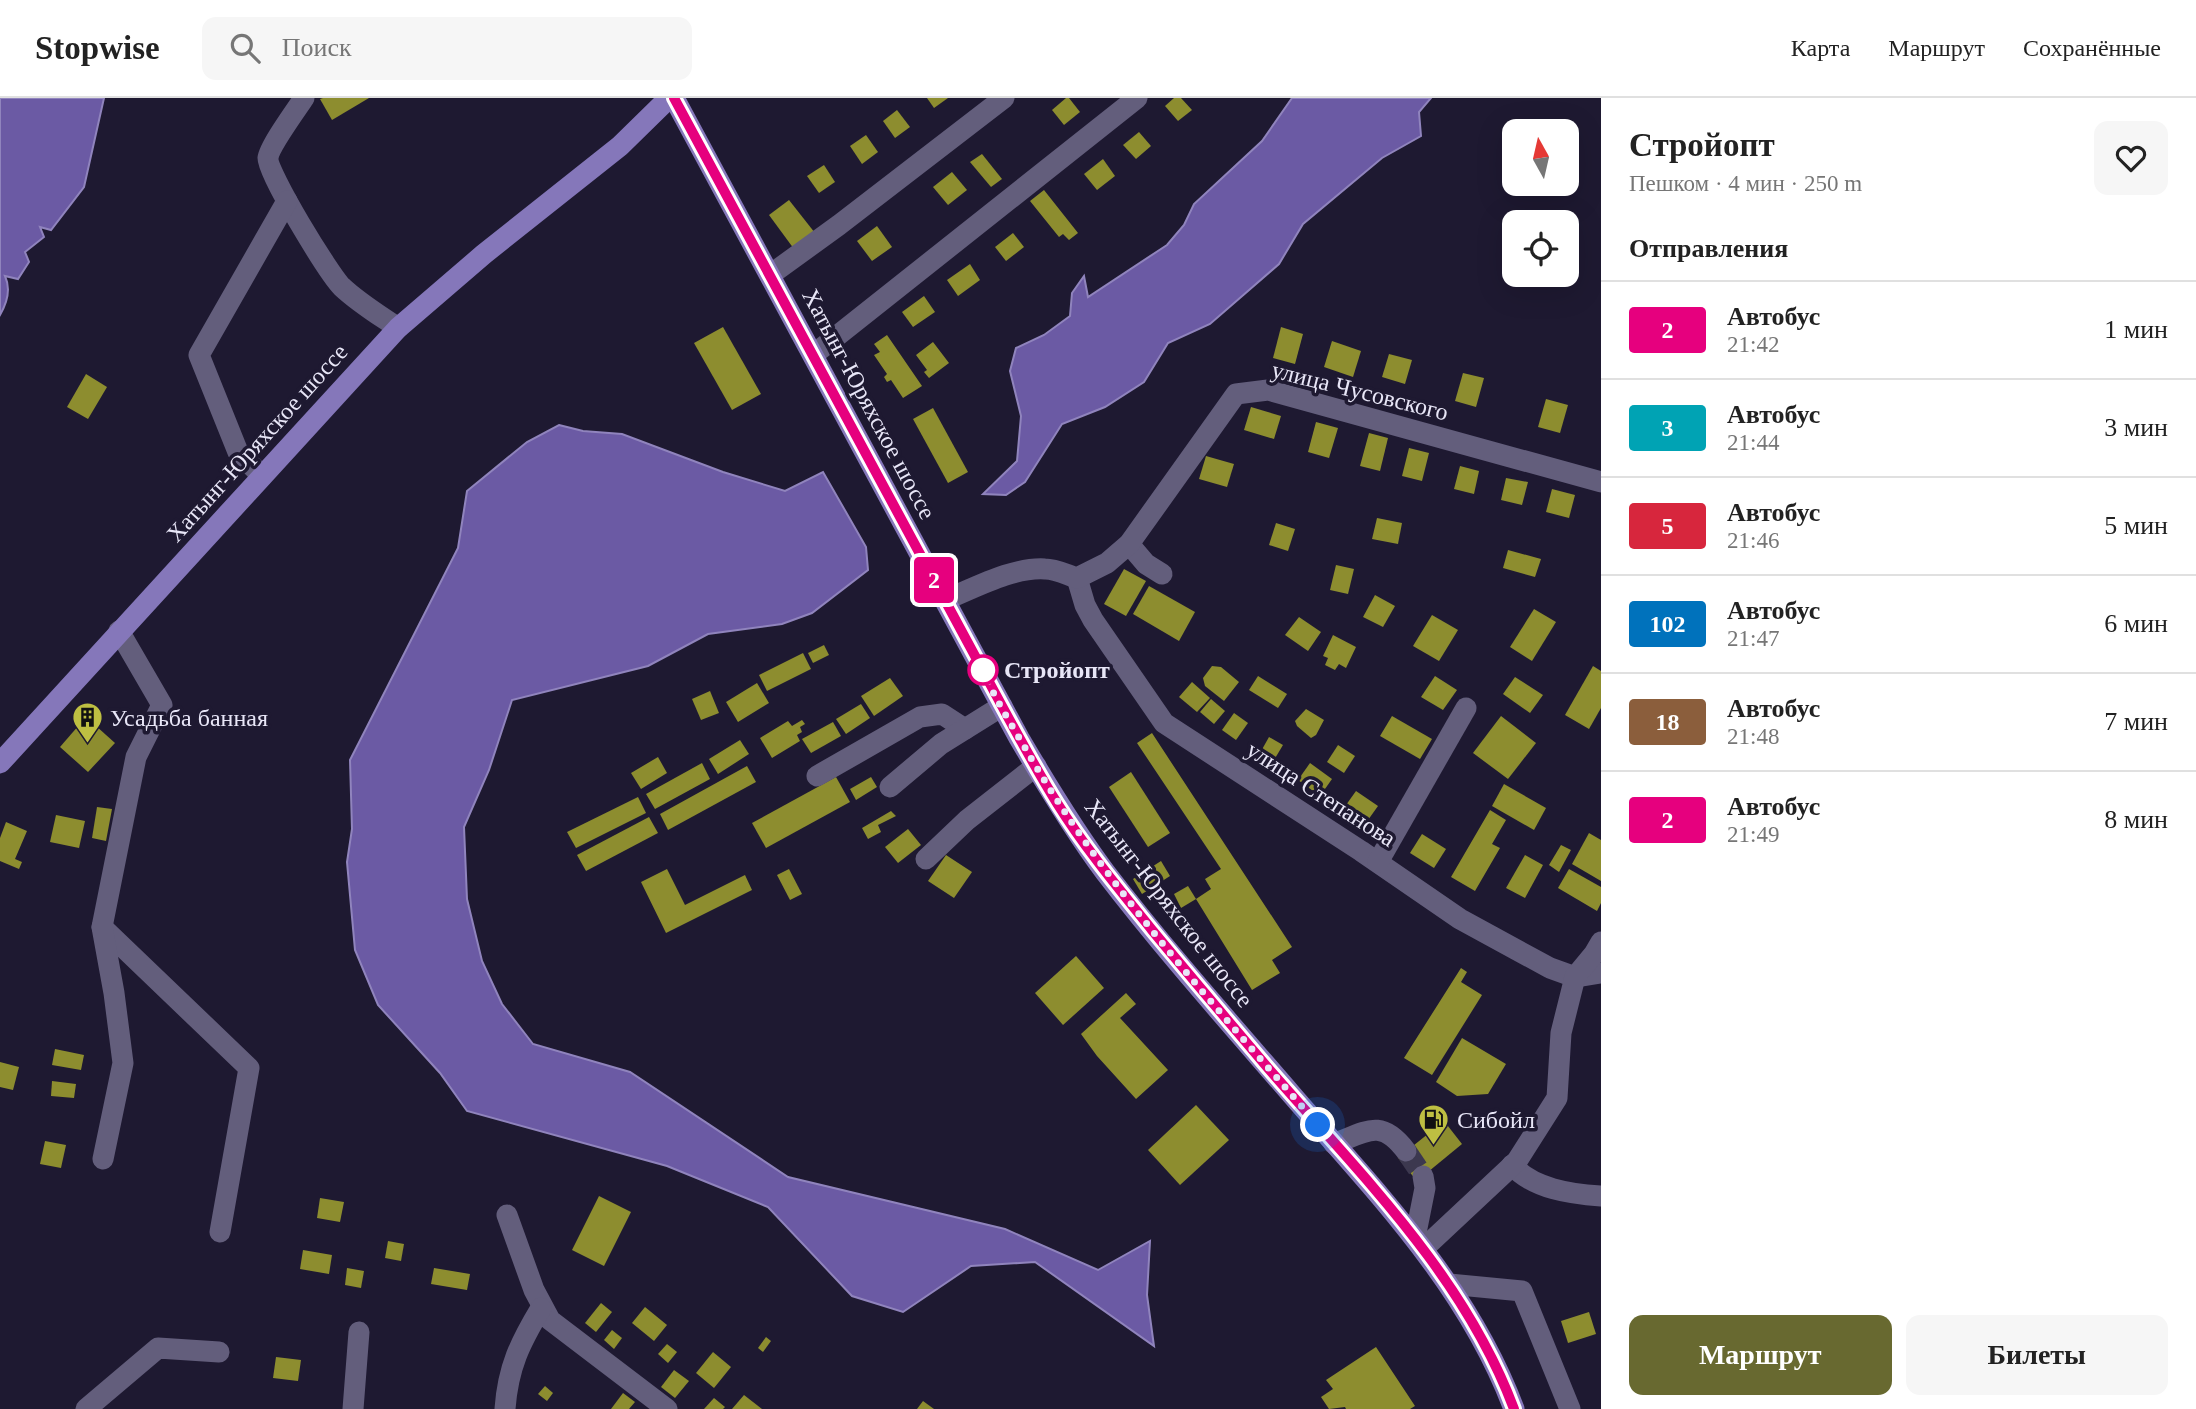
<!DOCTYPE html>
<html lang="ru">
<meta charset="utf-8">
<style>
body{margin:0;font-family:Georgia,serif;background:#f6f6f6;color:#222;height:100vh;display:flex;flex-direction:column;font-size:26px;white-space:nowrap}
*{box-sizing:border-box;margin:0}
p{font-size:23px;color:#767676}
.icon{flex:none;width:38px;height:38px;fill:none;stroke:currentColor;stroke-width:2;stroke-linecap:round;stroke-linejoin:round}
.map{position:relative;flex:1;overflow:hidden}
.sheet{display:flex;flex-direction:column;background:#fff;width:595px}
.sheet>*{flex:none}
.badge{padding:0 14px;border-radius:5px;font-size:24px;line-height:46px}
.needle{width:46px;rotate:352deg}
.fabs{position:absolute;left:1502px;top:21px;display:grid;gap:14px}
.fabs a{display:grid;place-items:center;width:77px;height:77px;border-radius:14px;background:#fff;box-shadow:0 7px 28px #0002;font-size:35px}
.you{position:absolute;width:35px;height:35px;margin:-18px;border:5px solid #fff;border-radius:50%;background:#1a73e8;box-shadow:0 0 0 10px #1a73e833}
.map>.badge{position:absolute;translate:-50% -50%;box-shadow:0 0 0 4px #fff}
h2{padding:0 28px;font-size:26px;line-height:63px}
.round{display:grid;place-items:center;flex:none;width:74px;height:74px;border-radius:14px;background:#f6f6f6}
.summary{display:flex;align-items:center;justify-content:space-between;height:119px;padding:0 28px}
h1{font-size:33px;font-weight:700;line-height:52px}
.cta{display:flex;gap:14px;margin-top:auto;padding:14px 28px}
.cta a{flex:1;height:80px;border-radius:14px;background:#686930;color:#fff;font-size:28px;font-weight:700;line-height:80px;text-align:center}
.cta a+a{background:#f6f6f6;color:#222}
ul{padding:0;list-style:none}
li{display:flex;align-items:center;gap:21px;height:98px;padding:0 28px;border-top:2px solid #e0e0e0}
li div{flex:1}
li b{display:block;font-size:26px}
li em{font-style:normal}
li .badge{min-width:77px;font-weight:700;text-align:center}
header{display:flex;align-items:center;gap:42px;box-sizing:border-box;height:98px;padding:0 35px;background:#fff;border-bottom:2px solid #e0e0e0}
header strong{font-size:33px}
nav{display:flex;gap:38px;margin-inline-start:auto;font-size:24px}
.search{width:490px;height:63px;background:#f6f6f6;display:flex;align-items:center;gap:18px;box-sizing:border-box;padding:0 24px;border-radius:14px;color:#767676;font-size:26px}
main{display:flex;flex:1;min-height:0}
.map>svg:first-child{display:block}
.water{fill:#6b5aa4;stroke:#9084bd;stroke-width:2}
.building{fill:#8d8d2f}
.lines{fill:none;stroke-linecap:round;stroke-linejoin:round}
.minor-tunnel{stroke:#3c384f;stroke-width:21;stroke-dasharray:21 10;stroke-linecap:butt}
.minor{stroke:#635e7c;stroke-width:21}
.major{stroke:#8577ba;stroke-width:21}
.line-casing{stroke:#fff;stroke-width:16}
.line{stroke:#e6007e;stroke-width:10}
.walk{stroke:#e8e6f7;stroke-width:7;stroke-dasharray:0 12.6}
.stop-dot{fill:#fff;stroke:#e6007e;stroke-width:3.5}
.labels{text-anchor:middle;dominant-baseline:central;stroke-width:7;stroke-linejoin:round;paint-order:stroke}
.street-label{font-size:24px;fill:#e8e6f7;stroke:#1e1931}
.stop-label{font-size:24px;font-weight:bold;fill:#e8e6f7;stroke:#1e1931;text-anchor:start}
.poi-label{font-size:24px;fill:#e8e6f7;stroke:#1e1931;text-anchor:start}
</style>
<header>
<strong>Stopwise</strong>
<div class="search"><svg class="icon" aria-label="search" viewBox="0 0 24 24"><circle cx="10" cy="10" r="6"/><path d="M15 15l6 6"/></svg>Поиск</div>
<nav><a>Карта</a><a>Маршрут</a><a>Сохранённые</a></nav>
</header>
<main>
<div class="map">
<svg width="1601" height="1311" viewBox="0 0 1601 1311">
<rect width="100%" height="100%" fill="#1e1931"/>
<g class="water">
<path d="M0,0H104L84,89L51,132L40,129L44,139L25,154L29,164L18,181L5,178C11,191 7,205 0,217Z"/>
<path d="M1292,0H1431L1419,14L1421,38L1382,60L1303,126L1279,166L1210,226L1168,245L1144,284L1105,309L1062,326L1025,384L1006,397L983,396L1017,363L1021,318L1010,273L1016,250L1044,237L1070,218L1072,195L1084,178L1088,199L1167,147L1184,127L1194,106L1262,43Z"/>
<path d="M559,327L583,333L622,336L723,374L785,393L823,374L866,449L868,472L812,515L782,526L708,536L648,568L512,602L489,672L464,729L467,801L482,863L502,906L533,946L630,974L788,1079L1005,1131L1098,1172L1150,1143L1147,1197L1154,1248L1035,1164L971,1168L903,1214L852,1198L768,1109L667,1068L467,1013L440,975L378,907L355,852L347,764L352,731L350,662L458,450L467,393L527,344Z"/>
</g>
<g class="building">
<path d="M323,0H369L332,22L320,1Z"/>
<path d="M927,0H948L934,10Z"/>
<path d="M1066,0H1069L1080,14L1064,27L1052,12Z"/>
<path d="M1174,0H1181L1192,12L1178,23L1165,8Z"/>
<path d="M897,12L910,29L895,40L883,23Z"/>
<path d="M1139,34L1151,48L1136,61L1123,47Z"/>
<path d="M866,37L878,54L862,66L850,48Z"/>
<path d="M982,56L1002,81L991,89L970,64Z"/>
<path d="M1103,61L1115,78L1097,92L1084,76Z"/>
<path d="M824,67L835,84L819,95L807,78Z"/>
<path d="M952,74L967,92L948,107L933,89Z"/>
<path d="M1044,92L1078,135L1069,142L1063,136L1059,139L1030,103Z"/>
<path d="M789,102L815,135L794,151L769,117Z"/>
<path d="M877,128L892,149L872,163L857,143Z"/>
<path d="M1013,135L1024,149L1006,163L995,149Z"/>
<path d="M970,166L980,182L958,198L947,182Z"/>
<path d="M924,198L935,214L913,229L902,214Z"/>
<path d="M723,229L761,296L732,312L694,245Z"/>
<path d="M1281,229L1303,236L1295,266L1273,260Z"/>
<path d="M887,237L922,288L903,300L891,282L887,284L884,279L887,276L874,257L880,254L874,246Z"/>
<path d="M1332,243L1361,253L1353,279L1324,269Z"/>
<path d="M933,244L949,265L929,280L924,274L927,272L916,257Z"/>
<path d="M1389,256L1412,262L1405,286L1382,279Z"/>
<path d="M1463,275L1484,280L1476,309L1455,303Z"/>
<path d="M86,276L107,289L88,321L67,309Z"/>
<path d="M1546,301L1568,307L1560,335L1538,329Z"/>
<path d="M1251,309L1281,318L1274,341L1244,332Z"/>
<path d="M933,310L968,374L948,385L913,321Z"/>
<path d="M1316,324L1338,330L1329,360L1308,354Z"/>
<path d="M1369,335L1388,340L1380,373L1360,368Z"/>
<path d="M1409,350L1429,355L1422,383L1402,378Z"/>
<path d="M1206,358L1234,366L1227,389L1199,381Z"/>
<path d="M1460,368L1479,373L1474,396L1454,391Z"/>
<path d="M1506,380L1528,384L1522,407L1501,402Z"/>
<path d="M1552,391L1575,397L1569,420L1546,414Z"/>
<path d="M1377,420L1402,425L1398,446L1372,441Z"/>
<path d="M1276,425L1295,431L1288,453L1269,447Z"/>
<path d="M1508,452L1541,461L1535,479L1503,470Z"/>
<path d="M1336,467L1354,471L1348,496L1330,492Z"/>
<path d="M1124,471L1146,483L1126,518L1104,506Z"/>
<path d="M1149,488L1195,514L1179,543L1133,516Z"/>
<path d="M1375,497L1395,508L1383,529L1363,519Z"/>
<path d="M1534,511L1556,524L1532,563L1510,549Z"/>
<path d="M1432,517L1458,532L1439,563L1413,548Z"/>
<path d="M1299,519L1321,534L1308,553L1285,537Z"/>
<path d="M1333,537L1356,549L1346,570L1339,566L1335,572L1325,567L1328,560L1323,558Z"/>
<path d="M824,547L829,557L813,565L808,555Z"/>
<path d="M803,555L811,571L767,593L759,577Z"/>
<path d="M1212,568L1221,569L1239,584L1224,603L1205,588L1203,580Z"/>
<path d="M1593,568L1601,573V610L1589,631L1565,617Z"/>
<path d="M1258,578L1287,596L1278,610L1249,592Z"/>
<path d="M1435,578L1457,592L1443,612L1421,599Z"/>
<path d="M1515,579L1543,597L1530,615L1503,596Z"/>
<path d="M890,580L903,598L874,618L861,598Z"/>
<path d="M1192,584L1210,600L1197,614L1179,599Z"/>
<path d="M757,585L769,605L738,624L726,604Z"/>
<path d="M710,593L719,615L701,622L692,601Z"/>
<path d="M1211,601L1225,613L1214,626L1200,614Z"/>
<path d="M861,606L870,620L846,636L836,621Z"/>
<path d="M1306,611L1324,622L1316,637L1311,640L1297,628L1295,623Z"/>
<path d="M1234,615L1248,625L1236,642L1222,632Z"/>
<path d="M1392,618L1432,641L1420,661L1380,638Z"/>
<path d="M1501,618L1536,645L1508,681L1473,655Z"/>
<path d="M86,619L115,645L88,674L60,649Z"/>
<path d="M802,622L805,626L800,629L802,634L797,637L800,643L772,660L760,640L788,623L792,628Z"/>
<path d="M833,624L841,638L811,655L802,641Z"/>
<path d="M1152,635L1292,849L1272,862L1280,875L1252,892L1196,801L1211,791L1205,781L1221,771L1137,645Z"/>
<path d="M1269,639L1283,647L1268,672L1255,664Z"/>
<path d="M740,642L749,656L718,676L709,661Z"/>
<path d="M1338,647L1355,658L1344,675L1327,664Z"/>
<path d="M658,659L667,675L641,691L631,675Z"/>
<path d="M702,665L710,681L655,711L646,696Z"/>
<path d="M1310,665L1332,681L1320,698L1298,682Z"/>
<path d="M747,668L756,684L668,732L660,716Z"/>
<path d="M1131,674L1170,735L1148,749L1109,689Z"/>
<path d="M836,679L850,704L766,750L752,725Z"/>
<path d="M871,679L877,689L856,702L850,691Z"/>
<path d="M1504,686L1546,710L1534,732L1492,708Z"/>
<path d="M1356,693L1378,708L1363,729L1341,714Z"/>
<path d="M638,699L646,715L576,750L567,734Z"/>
<path d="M97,709L112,711L106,743L92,740Z"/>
<path d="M1490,712L1506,722L1492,746L1500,750L1475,793L1451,779Z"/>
<path d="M891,713L896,718L878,727L881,734L868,741L862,730Z"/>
<path d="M56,717L85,723L79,750L50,744Z"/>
<path d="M649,719L658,735L586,773L577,757Z"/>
<path d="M6,724L27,733L15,761L22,764L19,771L0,763V740Z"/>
<path d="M908,731L921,747L898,765L885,749Z"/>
<path d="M1589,735L1601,742V783L1572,766Z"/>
<path d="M1422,736L1446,751L1434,770L1410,755Z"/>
<path d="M1561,747L1571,752L1559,774L1549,767Z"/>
<path d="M946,757L972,774L954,800L928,783Z"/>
<path d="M1525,757L1543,767L1525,800L1506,790Z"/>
<path d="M1161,763L1170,778L1142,796L1133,781Z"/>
<path d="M667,771L685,807L745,777L752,792L666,835L641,784Z"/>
<path d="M789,771L802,796L790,802L777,777Z"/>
<path d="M1569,771L1601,789V805L1597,813L1558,790Z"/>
<path d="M1188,788L1196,801L1181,810L1174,796Z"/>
<path d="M1076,858L1104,890L1063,927L1035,895Z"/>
<path d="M1461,870L1467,874L1461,884L1482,897L1432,977L1404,960Z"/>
<path d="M1126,895L1136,906L1120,920L1168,972L1136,1001L1097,958L1081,936Z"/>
<path d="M1462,940L1506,966L1488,996L1457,998L1436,984Z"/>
<path d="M55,951L84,957L81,972L52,967Z"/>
<path d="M0,964L19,969L13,992L0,989Z"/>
<path d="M52,983L76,986L74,1000L51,998Z"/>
<path d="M1196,1007L1229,1042L1180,1087L1148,1052Z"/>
<path d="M1444,1023L1462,1046L1417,1083L1398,1060Z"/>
<path d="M45,1043L66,1047L61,1070L40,1066Z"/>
<path d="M599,1098L631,1114L604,1168L572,1152Z"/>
<path d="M320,1100L344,1104L340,1124L317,1120Z"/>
<path d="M388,1143L404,1146L401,1163L385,1160Z"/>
<path d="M303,1152L332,1157L329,1176L300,1171Z"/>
<path d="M347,1170L364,1173L361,1190L345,1187Z"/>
<path d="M434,1170L470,1176L467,1192L431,1186Z"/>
<path d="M601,1205L612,1214L596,1234L585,1225Z"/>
<path d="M645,1209L667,1227L654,1243L632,1225Z"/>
<path d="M1589,1214L1596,1236L1568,1245L1561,1223Z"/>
<path d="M612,1232L622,1240L614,1251L604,1242Z"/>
<path d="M766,1239L771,1243L763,1254L758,1250Z"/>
<path d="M667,1246L677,1254L668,1265L658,1256Z"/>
<path d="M1376,1249L1415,1308L1410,1311H1346L1345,1309L1329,1311L1321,1299L1333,1291L1326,1282Z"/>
<path d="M713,1254L731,1269L714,1290L696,1275Z"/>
<path d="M276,1259L301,1262L298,1283L273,1280Z"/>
<path d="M674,1272L689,1283L675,1300L661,1289Z"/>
<path d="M545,1288L553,1295L547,1303L538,1296Z"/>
<path d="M623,1295L635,1304L629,1311H611Z"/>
<path d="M744,1297L762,1311H732Z"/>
<path d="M714,1300L725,1309L723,1311H704Z"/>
<path d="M923,1303L934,1311H917Z"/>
</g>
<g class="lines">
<path class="minor-tunnel" d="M1406,1053L1423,1078"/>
<g class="minor">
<path d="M304,0C296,12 269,49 268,60C267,75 329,176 342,189C359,205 379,217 398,230"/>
<path d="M770,177L839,127L1004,0"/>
<path d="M813,257L1137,0"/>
<path d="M262,378L238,354L199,257L287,103"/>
<path d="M1129,446L1146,466L1162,476"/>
<path d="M1077,480L1085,507L1093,522L1164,625L1361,753L1460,821L1550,870L1575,879L1601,875"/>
<path d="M945,502C975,490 1012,469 1045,471C1056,471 1067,477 1077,480L1107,465L1129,446L1236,296L1268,292L1601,384"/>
<path d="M817,678L920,619L942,616L965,631"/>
<path d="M890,689L941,646L1002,608"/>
<path d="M926,761L967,722L1036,668"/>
<path d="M1378,764L1466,610"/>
<path d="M102,829L249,970L220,1134"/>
<path d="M1334,1046C1367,1033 1381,1020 1406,1053"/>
<path d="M103,1061L123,965L114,895L102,829L136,659L162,607L119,533"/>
<path d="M1512,1067C1533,1091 1571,1096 1601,1098"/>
<path d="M507,1117L534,1192L550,1222L667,1311"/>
<path d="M1415,1140L1425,1090L1423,1078"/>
<path d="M1423,1151L1517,1063L1557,1000L1561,935L1575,879L1594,856L1601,844"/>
<path d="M1449,1186L1522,1193L1570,1311"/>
<path d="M86,1311L158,1250L219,1254"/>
<path d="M353,1311L359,1234"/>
<path d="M505,1311C508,1269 520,1245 541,1210"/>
</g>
<g class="major">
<path d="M674,0L1019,640C1046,686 1073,731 1105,774C1164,851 1229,924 1292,997C1377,1095 1468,1188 1514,1311"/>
<path d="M0,665L398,230L484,156L620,48L669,0"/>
</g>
</g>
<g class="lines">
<defs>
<path id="line" d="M674,0L1002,608C1020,641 1037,673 1057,705C1085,750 1119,791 1152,832C1190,878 1229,924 1268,970C1360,1076 1464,1177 1514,1311"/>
</defs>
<use href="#line" class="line-casing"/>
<use href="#line" class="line"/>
<path class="walk" d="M983,572C995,602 1015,632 1031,660C1110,794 1216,909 1318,1027"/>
</g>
<defs>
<symbol id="building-pin" viewBox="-11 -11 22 30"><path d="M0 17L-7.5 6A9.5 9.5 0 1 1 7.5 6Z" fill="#bebf42" stroke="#1e1931"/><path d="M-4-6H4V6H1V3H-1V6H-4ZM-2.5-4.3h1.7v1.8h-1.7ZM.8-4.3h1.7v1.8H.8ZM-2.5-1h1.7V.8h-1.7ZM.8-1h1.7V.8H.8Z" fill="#111"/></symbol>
<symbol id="fuel-pin" viewBox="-11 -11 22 30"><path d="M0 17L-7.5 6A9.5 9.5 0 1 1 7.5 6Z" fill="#bebf42" stroke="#1e1931"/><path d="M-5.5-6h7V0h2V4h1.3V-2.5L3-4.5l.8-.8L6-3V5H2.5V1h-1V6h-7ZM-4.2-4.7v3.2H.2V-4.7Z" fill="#111"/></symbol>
</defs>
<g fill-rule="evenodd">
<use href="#building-pin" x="70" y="602" width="35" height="47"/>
<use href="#fuel-pin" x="1416" y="1004" width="35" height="47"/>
</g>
<circle class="stop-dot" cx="983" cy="572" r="14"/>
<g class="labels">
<g class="street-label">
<text transform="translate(1360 293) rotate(14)">улица Чусовского</text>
<text transform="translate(869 306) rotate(62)">Хатынг-Юряхское шоссе</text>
<text transform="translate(257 345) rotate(-48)">Хатынг-Юряхское шоссе</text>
<text transform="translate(1321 696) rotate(33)">улица Степанова</text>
<text transform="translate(1169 805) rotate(52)">Хатынг-Юряхское шоссе</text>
</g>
<g class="stop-label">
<text x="1004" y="572">Стройопт</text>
</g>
<g class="poi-label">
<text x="110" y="620">Усадьба банная</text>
<text x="1457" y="1022">Сибойл</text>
</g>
</g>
</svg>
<div class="fabs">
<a><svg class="needle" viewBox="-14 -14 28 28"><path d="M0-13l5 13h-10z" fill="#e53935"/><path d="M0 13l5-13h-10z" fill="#767676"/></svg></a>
<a><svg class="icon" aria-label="locate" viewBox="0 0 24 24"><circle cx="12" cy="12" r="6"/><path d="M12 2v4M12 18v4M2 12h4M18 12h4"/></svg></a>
</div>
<div class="you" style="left:1318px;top:1027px"></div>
<b class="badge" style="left:934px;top:482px;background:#e6007e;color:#fff">2</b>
</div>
<section class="sheet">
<div class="summary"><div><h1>Стройопт</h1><p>Пешком · 4 мин · 250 m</p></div><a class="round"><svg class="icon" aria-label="heart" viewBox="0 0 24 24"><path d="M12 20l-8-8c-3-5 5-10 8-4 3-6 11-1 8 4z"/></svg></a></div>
<h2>Отправления</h2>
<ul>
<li><span class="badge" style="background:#e6007e;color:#fff">2</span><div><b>Автобус</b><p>21:42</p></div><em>1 мин</em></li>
<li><span class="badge" style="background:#00a3b4;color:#fff">3</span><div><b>Автобус</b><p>21:44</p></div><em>3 мин</em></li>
<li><span class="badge" style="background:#d7263d;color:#fff">5</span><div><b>Автобус</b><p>21:46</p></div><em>5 мин</em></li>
<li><span class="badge" style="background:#0072bc;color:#fff">102</span><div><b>Автобус</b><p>21:47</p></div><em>6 мин</em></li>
<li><span class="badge" style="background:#8b5e3c;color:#fff">18</span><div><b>Автобус</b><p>21:48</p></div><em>7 мин</em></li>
<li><span class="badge" style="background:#e6007e;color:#fff">2</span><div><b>Автобус</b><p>21:49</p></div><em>8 мин</em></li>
</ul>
<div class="cta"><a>Маршрут</a><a>Билеты</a></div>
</section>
</main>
